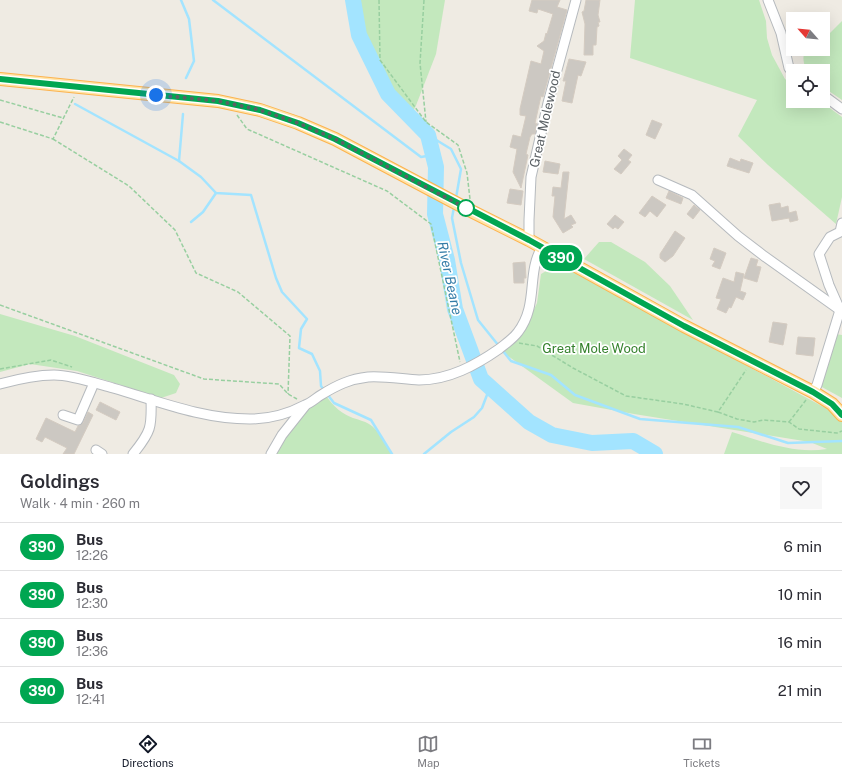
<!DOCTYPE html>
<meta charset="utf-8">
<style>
body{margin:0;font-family:"Public Sans",sans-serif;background:#f7f7f7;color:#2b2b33;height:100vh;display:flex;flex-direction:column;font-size:15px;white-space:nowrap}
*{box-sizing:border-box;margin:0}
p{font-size:13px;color:#7c7c81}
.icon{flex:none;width:22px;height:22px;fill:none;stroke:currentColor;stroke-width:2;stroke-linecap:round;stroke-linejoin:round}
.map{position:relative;height:454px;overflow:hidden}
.side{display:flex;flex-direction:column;background:#fff;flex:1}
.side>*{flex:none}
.badge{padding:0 8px;border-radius:13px;font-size:14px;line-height:26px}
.needle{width:26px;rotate:297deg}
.controls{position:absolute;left:786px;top:12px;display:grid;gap:8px}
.controls a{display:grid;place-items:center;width:44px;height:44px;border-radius:0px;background:#fff;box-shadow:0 4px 16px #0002;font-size:20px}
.you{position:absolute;width:20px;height:20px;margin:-10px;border:3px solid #fff;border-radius:50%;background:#1a73e8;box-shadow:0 0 0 6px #1a73e833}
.map>.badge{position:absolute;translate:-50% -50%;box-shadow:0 0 0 2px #fff}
.round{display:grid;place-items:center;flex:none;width:42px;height:42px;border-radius:0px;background:#f7f7f7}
.head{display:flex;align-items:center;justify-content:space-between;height:68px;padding:0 20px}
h1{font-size:19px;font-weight:600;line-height:30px}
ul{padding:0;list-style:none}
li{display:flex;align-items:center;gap:12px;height:48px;padding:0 20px;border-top:1px solid #e1e1e2}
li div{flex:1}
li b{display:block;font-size:15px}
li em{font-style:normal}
li .badge{min-width:44px;font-weight:700;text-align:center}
.menu{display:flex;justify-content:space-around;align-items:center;height:56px;border-top:1px solid #e1e1e2;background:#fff;font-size:11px;color:#7c7c81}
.menu a{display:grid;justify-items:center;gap:2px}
.menu .current{color:#111827}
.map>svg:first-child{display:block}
.green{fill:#c3e8bd}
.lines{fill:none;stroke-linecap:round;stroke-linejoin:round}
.stream{stroke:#a3e4ff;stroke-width:2.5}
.river{stroke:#a3e4ff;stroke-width:16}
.building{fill:#ccc8c2;stroke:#d4cbc1}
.minor-casing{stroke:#b6babe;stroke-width:11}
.major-casing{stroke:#fcb34f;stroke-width:14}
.path{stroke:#98cfa0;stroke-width:1.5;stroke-dasharray:4 2;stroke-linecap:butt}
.minor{stroke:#fff;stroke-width:9}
.major{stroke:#ffe4a8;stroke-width:12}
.line-casing{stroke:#fff;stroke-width:9}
.line{stroke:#00a651;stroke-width:6}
.walk{stroke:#5b6165;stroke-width:4;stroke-dasharray:0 7.2}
.stop-dot{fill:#fff;stroke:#00a651;stroke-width:2}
.labels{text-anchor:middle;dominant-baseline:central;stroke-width:3.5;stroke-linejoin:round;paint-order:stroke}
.street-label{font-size:13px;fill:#5b6165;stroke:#fff}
.park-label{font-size:13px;fill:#35822d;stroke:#fff}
.water-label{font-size:14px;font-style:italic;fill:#337ca7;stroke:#fff}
</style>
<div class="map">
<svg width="842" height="454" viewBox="0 0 842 454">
<rect width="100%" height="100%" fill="#efebe3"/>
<g class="green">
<path d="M355,0H445L436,54L415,108L407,116L368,58L357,22Z"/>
<path d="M635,0H759L766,21L767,38L772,55L785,79L793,85V101H820L842,117V197L836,224L768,165L738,136L757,100L630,58Z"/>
<path d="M842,21V100L823,87V71H807C804,65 800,53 809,49C813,48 819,49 823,49V40Z"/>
<path d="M599,242H611L645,262L670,286L693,320L584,259Z"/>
<path d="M558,264L831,411L842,420V454H724L732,432C764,442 793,454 827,449L810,442L634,414L573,403L501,351L528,322L537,303L541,274Z"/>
<path d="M0,314L75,336L174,375L180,384L176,393L161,398L77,371L30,364L0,372Z"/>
<path d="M835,334L842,335V398L820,386Z"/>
<path d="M327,397C333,406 342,414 353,418C359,420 364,421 369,424C379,430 385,444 392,454H276L291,429L304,412Z"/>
</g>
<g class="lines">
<g class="stream">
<path d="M181,0L189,19L194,61L186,78"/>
<path d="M213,0L421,157L433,155"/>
<path d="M75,104L179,161L201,177L216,193L251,195L276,278L282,292L307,319L301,329L299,348L312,354L320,371L321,386L334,403L371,420L392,454"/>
<path d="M428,135L451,149L461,169L456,198"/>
<path d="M179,161L183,114"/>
<path d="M454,207L452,218L461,263L478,320L511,361L551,375L575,395L640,419L738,427L788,443L842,441"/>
<path d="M191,222L203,212L216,193"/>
<path d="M424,454L451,432L474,417L482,408L490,387"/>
</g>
<path class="river" d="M353,0L359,35L388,94L428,135L436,167L435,214L447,260L455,309L481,379L529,422L552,435L592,443L633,441L655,454"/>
</g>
<g class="building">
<path d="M532,0H560L557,7L567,10L543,97L541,96L535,123L537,124L535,134H532L530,137L526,154L528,155L521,188L513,172L517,149L510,147L513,135L521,137L526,116L520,115V109L531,61L541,64L544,51L537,46L544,41L546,33L547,34L553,14L538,9L537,13L529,11Z"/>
<path d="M586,0H600L598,15L600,22H598L599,26L597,27L596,45H593V55H584L585,24L582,12L584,11Z"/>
<path d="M569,59L586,62L581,76L578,75L572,103L562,101L566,81H563Z"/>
<path d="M652,120L662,124L655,139L646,135Z"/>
<path d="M624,149L632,155L628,160L631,162L621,174L614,169L622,160L618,156Z"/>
<path d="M730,158L740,162L741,159L753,163L749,173L727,166Z"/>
<path d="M545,161L560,164L558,174L543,172Z"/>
<path d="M563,172H569L564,219L571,215L576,223L571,225L573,227L563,233L553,217L555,196H552L553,187L561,188Z"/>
<path d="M510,189L523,191L521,205L507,203Z"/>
<path d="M669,191L683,198L681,204L666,198Z"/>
<path d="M652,196L666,205L657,217L650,211L645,217L639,213Z"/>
<path d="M780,203L781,208L788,206L789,213L796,211L798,220L790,222L789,218L772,221L769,205Z"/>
<path d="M694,205L700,210L693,219L687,214Z"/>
<path d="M615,215L624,222L618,229L615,227L613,229L607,224Z"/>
<path d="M675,231L685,238L673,256L665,262L660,258V254Z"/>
<path d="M714,248L726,253L720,269L712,266L715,261L710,259Z"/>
<path d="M751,258L758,260L756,266L761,267L757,282L744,278Z"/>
<path d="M525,262L526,278H524V283H514L513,263Z"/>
<path d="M736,272L744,274L740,291L746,293L743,300L736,297L731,308L729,307L726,313L717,309L721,299L716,298L723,278L734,282Z"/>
<path d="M773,322L787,324L783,345L769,342Z"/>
<path d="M798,337L815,338L813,356L796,354Z"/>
<path d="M100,402L120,412L116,420L96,410Z"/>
<path d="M88,412L93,415L74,454H63L67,448L45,437L42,442L36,439L46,418L75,432L78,426L83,423Z"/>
</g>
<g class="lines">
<defs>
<g id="minor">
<path d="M768,0L781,33L789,68L793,73"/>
<path d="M823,95L842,109"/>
<path d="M658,180L692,195L738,236L764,256L840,310"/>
<path d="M529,240V220L531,177L548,103L576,0"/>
<path d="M0,384C18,379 35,375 54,375C72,375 95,383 113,388C158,401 202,419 250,419C269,419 288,414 305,405C311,403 316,398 321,395C337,385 350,379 368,377C385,376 402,379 419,380C449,380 476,365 499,349C505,344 513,339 518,332C539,304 526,274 542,247"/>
<path d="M813,392L817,385L840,310L829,285L819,254L830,237L840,232L842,223"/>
<path d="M63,415L78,420L94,383"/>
<path d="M96,450L102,454"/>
<path d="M133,454C151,432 152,427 151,399"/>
<path d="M271,454L282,435L305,406"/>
</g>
<path id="major" d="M0,79L218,101L260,110L298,123L335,139L471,211L529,240L684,326L813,392L832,404L842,415"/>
</defs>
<use href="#minor" class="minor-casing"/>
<use href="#major" class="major-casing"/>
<g class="path">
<path d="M379,0L380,60L426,122L458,145L467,173L470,199"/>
<path d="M424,0L420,63L426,122"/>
<path d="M0,100L63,118"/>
<path d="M237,115L247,129L387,191L431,224L460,362"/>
<path d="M0,122L53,139L74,97"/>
<path d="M53,139L129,186L175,230L196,273L238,292L290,336L288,394"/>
<path d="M0,305L204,379L279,384L288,394L297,399"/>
<path d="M519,343L537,346L573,368L626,396L683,404L718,412L746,370"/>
<path d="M0,369L51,360L72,367"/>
<path d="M718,412L737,419L754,422L763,420L789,422L799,429L837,433L842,431"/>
<path d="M789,422L806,400"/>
</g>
<use href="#minor" class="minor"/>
<use href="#major" class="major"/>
</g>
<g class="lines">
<defs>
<path id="line" d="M0,79L218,101L260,110L298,123L335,139L529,240L684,326L813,392L832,404L842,415"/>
</defs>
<use href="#line" class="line-casing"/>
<use href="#line" class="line"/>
<path class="walk" d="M156,95L218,101L260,110L298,123L335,139L466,208"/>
</g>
<circle class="stop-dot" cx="466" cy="208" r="8"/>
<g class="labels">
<g class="street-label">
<text transform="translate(545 119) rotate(-77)">Great Molewood</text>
</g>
<g class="park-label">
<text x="594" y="348">Great Mole Wood</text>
</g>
<g class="water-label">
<text transform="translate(450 278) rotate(78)">River Beane</text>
</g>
</g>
</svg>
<div class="controls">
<a><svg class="needle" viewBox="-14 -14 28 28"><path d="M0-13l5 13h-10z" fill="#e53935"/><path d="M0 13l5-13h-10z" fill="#7c7c81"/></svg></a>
<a><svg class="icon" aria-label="locate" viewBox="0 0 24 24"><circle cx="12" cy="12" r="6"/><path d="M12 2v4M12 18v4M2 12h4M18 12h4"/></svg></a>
</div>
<div class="you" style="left:156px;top:95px"></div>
<b class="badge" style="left:561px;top:258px;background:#00a651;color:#fff">390</b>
</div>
<section class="side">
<div class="head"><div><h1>Goldings</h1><p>Walk · 4 min · 260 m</p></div><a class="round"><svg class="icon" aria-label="heart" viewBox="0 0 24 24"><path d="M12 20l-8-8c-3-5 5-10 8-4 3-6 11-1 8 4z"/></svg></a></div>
<ul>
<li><span class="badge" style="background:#00a651;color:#fff">390</span><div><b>Bus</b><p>12:26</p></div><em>6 min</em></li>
<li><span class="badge" style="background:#00a651;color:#fff">390</span><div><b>Bus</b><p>12:30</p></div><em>10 min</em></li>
<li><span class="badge" style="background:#00a651;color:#fff">390</span><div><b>Bus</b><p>12:36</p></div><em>16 min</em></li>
<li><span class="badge" style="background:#00a651;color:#fff">390</span><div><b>Bus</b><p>12:41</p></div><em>21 min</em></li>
</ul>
</section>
<nav class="menu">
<a class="current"><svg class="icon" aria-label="directions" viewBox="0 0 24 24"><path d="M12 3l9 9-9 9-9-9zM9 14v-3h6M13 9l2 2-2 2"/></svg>Directions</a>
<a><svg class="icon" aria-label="map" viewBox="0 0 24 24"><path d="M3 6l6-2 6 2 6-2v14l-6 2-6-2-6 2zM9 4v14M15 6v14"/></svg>Map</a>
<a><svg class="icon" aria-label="tickets" viewBox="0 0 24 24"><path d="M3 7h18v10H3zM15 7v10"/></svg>Tickets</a>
</nav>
